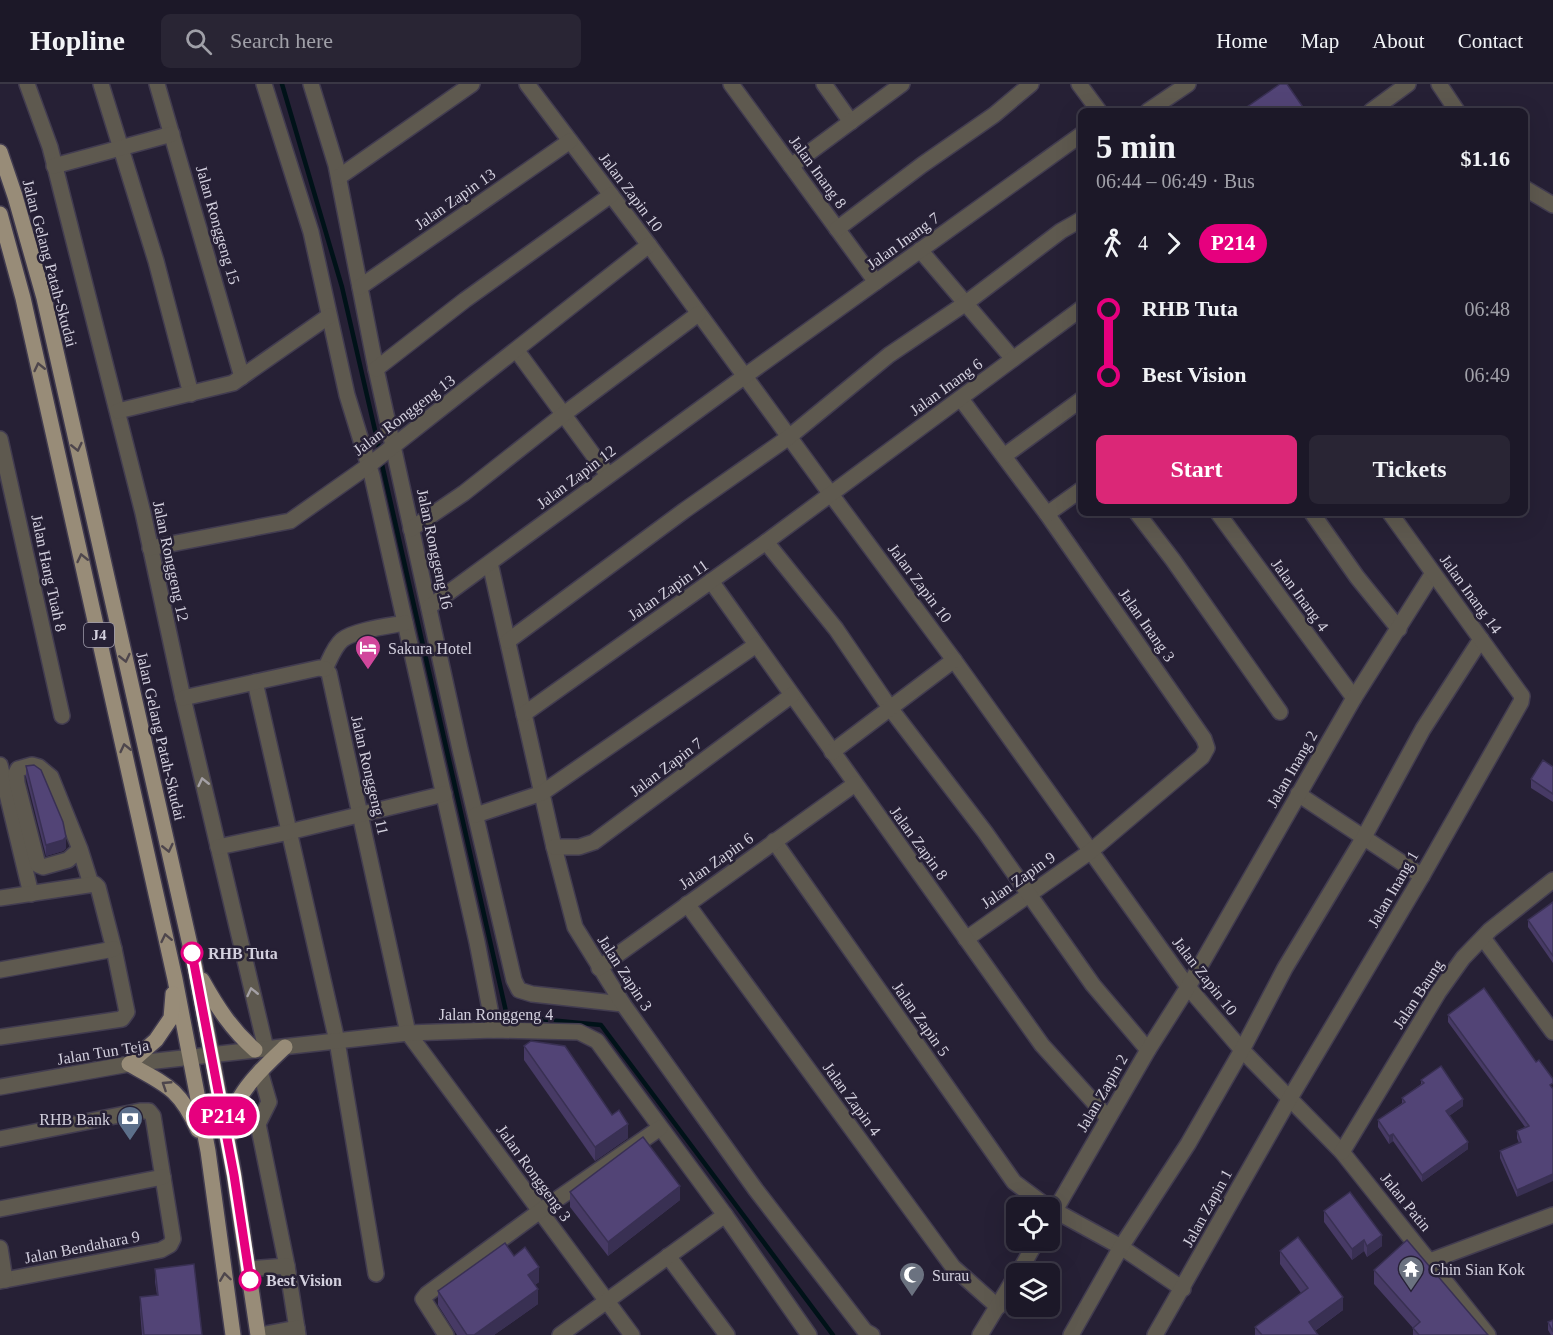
<!DOCTYPE html>
<meta charset="utf-8">
<style>
body{margin:0;font-family:Georgia,serif;background:#292534;color:#f1f3f6;height:100vh;display:flex;flex-direction:column;font-size:22px;white-space:nowrap}
*{box-sizing:border-box;margin:0}
p{font-size:20px;color:#a0a0a8}
.icon{flex:none;width:33px;height:33px;fill:none;stroke:currentColor;stroke-width:2;stroke-linecap:round;stroke-linejoin:round}
.map{position:relative;flex:1;overflow:hidden}
.side{position:absolute;left:1078px;top:24px;width:450px;height:408px;display:flex;flex-direction:column;background:#1c1828;border-radius:9px;box-shadow:0 6px 24px #0002,0 0 0 2px #3a3745}
.side>*{flex:none}
.badge{padding:0 12px;border-radius:20px;font-size:21px;line-height:39px}
.buttons{position:absolute;left:1006px;top:1113px;display:grid;gap:12px}
.buttons a{display:grid;place-items:center;width:54px;height:54px;border-radius:9px;background:#1c1828;box-shadow:0 6px 24px #0002,0 0 0 2px #3a3745;font-size:30px}
.map>.badge{position:absolute;translate:-50% -50%;box-shadow:0 0 0 3px #fff}
.legs{display:flex;align-items:center;gap:9px;height:66px;padding:0 18px;font-size:20px}
.legs p{margin-inline-start:auto}
.overview{display:flex;align-items:center;justify-content:space-between;height:102px;padding:0 18px}
h1{font-size:33px;font-weight:700;line-height:45px}
.button{display:flex;gap:12px;margin-top:auto;padding:12px 18px}
.button a{flex:1;height:69px;border-radius:9px;background:#db2777;color:#fff;font-size:24px;font-weight:700;line-height:69px;text-align:center}
.button a+a{background:#292534;color:#f1f3f6}
ul{padding:0 18px;list-style:none}
li{display:flex;align-items:center;gap:21px;height:66px;font-size:22px}
li i{display:grid;place-items:center;width:9px;height:100%;margin:0 8px;background:currentColor}
li i::after{content:'';width:15px;height:15px;margin:-8px;border:4px solid;border-radius:50%;background:#1c1828}
li p{margin-inline-start:auto}
li:first-child i{background:linear-gradient(#0000 50%,currentColor 0)}
li:last-child i{background:linear-gradient(currentColor 50%,#0000 0)}
header{display:flex;align-items:center;gap:36px;box-sizing:border-box;height:84px;padding:0 30px;background:#1c1828;border-bottom:2px solid #3a3745}
header strong{font-size:28px}
nav{display:flex;gap:33px;margin-inline-start:auto;font-size:21px}
.search{width:420px;height:54px;background:#292534;display:flex;align-items:center;gap:15px;box-sizing:border-box;padding:0 21px;border-radius:9px;color:#a0a0a8;font-size:22px}
.map>svg:first-child{display:block}
.lines{fill:none;stroke-linecap:round;stroke-linejoin:round}
.stream{stroke:#001218;stroke-width:4.5}
.minor-casing{stroke:#423c50;stroke-width:18}
.major-casing{stroke:#423c50;stroke-width:18}
.minor{stroke:#5e594f;stroke-width:15}
.major{stroke:#988c78;stroke-width:15}
.wall{fill:#473a65}
.shaded-wall{fill:#393053}
.building{fill:#524476;stroke:#393053;stroke-width:1.5}
.oneway{stroke:#4e464c}
.oneway2{stroke:#a4a0a5}
.line-1-casing{stroke:#fff;stroke-width:14}
.line-1{stroke:#e6007e;stroke-width:9}
.stop-1-dot{fill:#fff;stroke:#e6007e;stroke-width:3}
.labels{text-anchor:middle;dominant-baseline:central;stroke-width:5;stroke-linejoin:round;paint-order:stroke}
.shield{fill:#262035;stroke:#9f9bab;stroke-width:1.5}
.shield-label{font-size:15px;font-weight:bold;fill:#d3d0de}
.street-label{font-size:16px;fill:#d3d0de;stroke:#262035}
.poi-label{font-size:16px;fill:#d3d0de;stroke:#262035;text-anchor:start}
.stop-label{font-size:16px;font-weight:bold;fill:#d3d0de;stroke:#262035;text-anchor:start}
</style>
<header>
<strong>Hopline</strong>
<div class="search"><svg class="icon" aria-label="search" viewBox="0 0 24 24"><circle cx="10" cy="10" r="6"/><path d="M15 15l6 6"/></svg>Search here</div>
<nav><a>Home</a><a>Map</a><a>About</a><a>Contact</a></nav>
</header>
<div class="map">
<svg width="1553" height="1251" viewBox="0 0 1553 1251">
<rect width="100%" height="100%" fill="#262035"/>
<g class="lines">
<g class="stream">
<path d="M282,0L342,203L380,368"/>
<path d="M381,376L507,932L601,941L833,1251"/>
</g>
<defs>
<g id="minor">
<path d="M27,0L50,63L143,429L183,614L266,965"/>
<path d="M101,0L156,177L191,310"/>
<path d="M157,0L242,293"/>
<path d="M264,0L311,148L347,311L372,392L477,858L494,946"/>
<path d="M311,0L336,81L376,285L460,665L514,896L519,906L532,910L623,920"/>
<path d="M527,0L649,161L830,409L954,576L1188,903L1242,966L1342,1068L1488,1251"/>
<path d="M731,0L876,198"/>
<path d="M824,0L851,38"/>
<path d="M1079,0L1099,27"/>
<path d="M1439,0L1457,27"/>
<path d="M1148,27L1188,0"/>
<path d="M1371,27L1408,0"/>
<path d="M54,82L172,50"/>
<path d="M791,82L902,0"/>
<path d="M339,93L472,0"/>
<path d="M1526,105L1553,121"/>
<path d="M837,145L922,81L994,31L1031,0"/>
<path d="M920,166L1013,275"/>
<path d="M360,203L570,57"/>
<path d="M517,267L608,391"/>
<path d="M376,285L465,216L611,111"/>
<path d="M961,315L1047,430L1204,655L1207,664L1202,673L1091,767L966,855"/>
<path d="M118,327L233,299L329,232"/>
<path d="M0,355L62,632"/>
<path d="M1004,372L1082,315"/>
<path d="M1137,429L1173,476L1280,628"/>
<path d="M1218,429L1354,614"/>
<path d="M1312,429L1357,493L1399,545"/>
<path d="M1047,430L1082,405"/>
<path d="M411,445L464,409L564,330L698,230"/>
<path d="M766,458L836,545L890,624L985,748L1093,901L1148,966"/>
<path d="M150,464L290,437L368,382L649,161"/>
<path d="M490,479L554,763L575,843L623,920L756,1106L865,1247L872,1251"/>
<path d="M711,497L1042,961L1108,1034"/>
<path d="M429,523L745,292L1082,50"/>
<path d="M508,557L685,426L789,353L889,271L966,219L1061,147L1082,135"/>
<path d="M325,585L329,589L408,949L632,1251"/>
<path d="M325,585C330,575 334,563 342,556C354,546 389,542 405,539"/>
<path d="M255,598L337,957L376,1190"/>
<path d="M183,614L319,584L325,585"/>
<path d="M524,630L766,458L1082,224"/>
<path d="M832,668L954,576"/>
<path d="M0,681L31,810"/>
<path d="M1298,710L1422,792"/>
<path d="M476,731L542,709L756,561"/>
<path d="M774,757L1014,1098L1049,1124"/>
<path d="M218,763L289,748L444,710"/>
<path d="M554,763H579L594,758L792,611"/>
<path d="M80,765L68,776L43,783L38,781L17,699L16,689L18,685L32,681L39,683L51,693L80,765L91,800"/>
<path d="M0,814L95,800L98,803L114,865L127,928L122,935L0,953"/>
<path d="M687,820L953,1183L998,1223"/>
<path d="M1483,854L1553,948"/>
<path d="M599,884L855,700"/>
<path d="M0,886L114,865"/>
<path d="M260,987L269,1018L258,1040L287,1182L298,1251"/>
<path d="M0,1003L129,980L408,949L494,946L579,948L597,957L725,1131L809,1251"/>
<path d="M0,1055L140,1027H149L153,1032L173,1155L170,1161L161,1166L0,1197"/>
<path d="M1342,1068L1438,909L1463,874L1490,846L1553,796"/>
<path d="M1050,1124L1121,1163L1183,1205"/>
<path d="M0,1125L163,1093"/>
<path d="M1050,1135L1148,966L1188,903L1354,614L1433,489"/>
<path d="M0,1164L5,1196"/>
<path d="M668,1172L727,1251"/>
<path d="M1430,1177L1553,1131"/>
<path d="M248,1185L287,1182"/>
<path d="M1018,1190L1037,1156"/>
<path d="M260,1251L297,1244"/>
<path d="M446,1251L423,1215L427,1210L540,1127L660,1044"/>
<path d="M560,1251L725,1131"/>
<path d="M980,1251L1017,1190"/>
<path d="M1071,1251L1121,1163L1188,1060L1242,966L1285,884L1364,753L1423,645L1481,555"/>
<path d="M1155,1251L1290,1014L1422,792L1521,618L1522,612L1390,429"/>
</g>
<g id="major">
<path d="M0,68L15,112L44,214L195,883L234,1091L258,1251"/>
<path d="M0,130L23,214L175,895L208,1067L233,1251"/>
<path d="M202,896C217,923 232,946 255,966"/>
<path d="M173,910L171,934L156,956L129,980C167,1001 180,1005 198,1046"/>
<path d="M232,1049C232,1044 231,1039 232,1034C236,1008 267,980 285,963"/>
</g>
</defs>
<use href="#minor" class="minor-casing"/>
<use href="#major" class="major-casing"/>
<use href="#minor" class="minor"/>
<use href="#major" class="major"/>
</g>
<g class="wall">
<path d="M26,682L66,764L63,767L46,772L26,693Z"/>
<path d="M1553,683V718L1531,704V695Z"/>
<path d="M1553,818V879L1528,843V836Z"/>
<path d="M1448,931L1536,978L1539,976L1517,1113L1500,1074V1067L1519,1059L1517,1054V1047L1525,1043L1448,938Z"/>
<path d="M524,962L628,1054L595,1077L524,976Z"/>
<path d="M1421,996L1463,1022L1449,1032L1468,1065L1422,1098L1393,1057L1389,1060L1378,1043V1036L1402,1019V1014L1421,1000Z"/>
<path d="M570,1108L680,1116L608,1172L570,1123Z"/>
<path d="M1324,1127L1382,1162L1367,1173L1364,1167L1352,1176L1324,1138Z"/>
<path d="M1280,1167L1343,1226L1315,1247L1318,1251H1255V1243L1301,1209L1280,1180Z"/>
<path d="M514,1172L539,1198L535,1201L538,1220L494,1251H457L438,1221V1207Z"/>
<path d="M155,1185L202,1251H142L140,1226V1213L157,1211L155,1198Z"/>
<path d="M1374,1186L1488,1251H1413V1244L1374,1200Z"/>
<path d="M1553,1236V1251H1551L1548,1246V1238Z"/>
</g>
<g class="shaded-wall">
<path d="M66,753V764L63,767L46,772V761Z"/>
<path d="M1463,1015V1022L1446,1034V1027Z"/>
<path d="M628,1040V1054L595,1077V1063Z"/>
<path d="M1393,1050V1057L1389,1060V1052Z"/>
<path d="M1468,1058V1065L1422,1098V1091Z"/>
<path d="M1553,1090V1097L1517,1113V1106Z"/>
<path d="M680,1102V1116L608,1172V1158Z"/>
<path d="M1382,1151V1162L1367,1173V1162Z"/>
<path d="M1364,1156V1167L1352,1176V1165Z"/>
<path d="M539,1183V1198L528,1206V1191Z"/>
<path d="M538,1205V1220L494,1251H474Z"/>
<path d="M1343,1213V1226L1309,1251V1238Z"/>
</g>
<g class="building">
<path d="M1280,0H1287L1305,26L1303,27H1241Z"/>
<path d="M1543,676L1553,683V710L1531,695Z"/>
<path d="M34,681L41,686L63,738L66,753L63,756L46,761L26,682Z"/>
<path d="M1553,818V872L1528,836Z"/>
<path d="M1484,904L1536,978L1539,976L1553,995V999L1550,1001L1553,1005V1090L1517,1106L1500,1067L1521,1058L1517,1047L1529,1042L1448,931Z"/>
<path d="M531,957L565,962L612,1031L619,1026L628,1040L595,1063L524,962Z"/>
<path d="M1441,982L1463,1015L1446,1027L1468,1058L1422,1091L1393,1050L1389,1052L1378,1036L1405,1018L1402,1014L1424,999L1421,996Z"/>
<path d="M643,1053L680,1102L608,1158L570,1108Z"/>
<path d="M1350,1108L1382,1151L1367,1162L1364,1156L1352,1165L1324,1127Z"/>
<path d="M1298,1153L1343,1213L1309,1238L1318,1251H1262L1255,1243L1308,1204L1280,1167Z"/>
<path d="M1407,1156L1488,1251H1419L1413,1244L1420,1238L1374,1186Z"/>
<path d="M505,1159L514,1172L525,1163L539,1183L528,1191L538,1205L474,1251H467L438,1207Z"/>
<path d="M194,1180L202,1251H144L140,1213L158,1211L155,1185Z"/>
<path d="M1553,1236V1248L1548,1238Z"/>
</g>
<defs><path id="oneway-chevron" d="M-2-3.5L2.5 0L-2 3.5" fill="none" stroke-width="1.6" stroke-linecap="round" stroke-linejoin="round" transform="scale(1.5)"/></defs>
<g class="oneway">
<use href="#oneway-chevron" transform="translate(39 283) rotate(-103)"/>
<use href="#oneway-chevron" transform="translate(77 363) rotate(77)"/>
<use href="#oneway-chevron" transform="translate(82 474) rotate(-103)"/>
<use href="#oneway-chevron" transform="translate(125 574) rotate(77)"/>
<use href="#oneway-chevron" transform="translate(125 664) rotate(-103)"/>
<use href="#oneway-chevron" transform="translate(168 764) rotate(77)"/>
<use href="#oneway-chevron" transform="translate(166 854) rotate(-102)"/>
<use href="#oneway-chevron" transform="translate(166 1001) rotate(-147)"/>
<use href="#oneway-chevron" transform="translate(225 1193) rotate(-98)"/>
</g>
<g class="oneway2">
<use href="#oneway-chevron" transform="translate(203 698) rotate(-103)"/>
<use href="#oneway-chevron" transform="translate(252 908) rotate(-103)"/>
</g>
<g class="lines">
<defs>
<path id="line-1" d="M192,869L234,1091L250,1196"/>
</defs>
<use href="#line-1" class="line-1-casing"/>
<use href="#line-1" class="line-1"/>
</g>
<defs>
<symbol id="hotel-pin" viewBox="-11 -11 22 30"><path d="M0 17L-7.5 6A9.5 9.5 0 1 1 7.5 6Z" fill="#d1479c" stroke="#262035"/><path d="M-6-4.5h1.5V1H6V5H4.5V3h-9V5H-6ZM-4 0a1.8 1.8 0 1 1 3.6 0ZM.5 0V-2.5h3Q6-2.5 6 0Z" fill="#fff"/></symbol>
<symbol id="bank-pin" viewBox="-11 -11 22 30"><path d="M0 17L-7.5 6A9.5 9.5 0 1 1 7.5 6Z" fill="#5c6f8a" stroke="#262035"/><path d="M-6-4H6V4H-6ZM0-2.3a2.3 2.3 0 1 0 0 4.6a2.3 2.3 0 1 0 0-4.6Z" fill="#fff"/></symbol>
<symbol id="temple-pin" viewBox="-11 -11 22 30"><path d="M0 17L-7.5 6A9.5 9.5 0 1 1 7.5 6Z" fill="#6b7280" stroke="#262035"/><path d="M0-6L5-2H3V0L6.5 2.5H4V6H1.5V3h-3V6H-4V2.5H-6.5L-3 0V-2H-5Z" fill="#fff"/></symbol>
<symbol id="mosque-pin" viewBox="-11 -11 22 30"><path d="M0 17L-7.5 6A9.5 9.5 0 1 1 7.5 6Z" fill="#6b7280" stroke="#262035"/><path d="M3.5-4.9A6 6 0 1 0 3.5 4.9A5 5 0 1 1 3.5-4.9Z" fill="#fff"/></symbol>
</defs>
<g fill-rule="evenodd">
<use href="#hotel-pin" x="353" y="549" width="30" height="40"/>
<use href="#bank-pin" x="115" y="1020" width="30" height="40"/>
<use href="#temple-pin" x="1396" y="1170" width="30" height="40"/>
<use href="#mosque-pin" x="897" y="1176" width="30" height="40"/>
</g>
<g class="stop-1-dot">
<circle cx="192" cy="869" r="10"/>
<circle cx="250" cy="1196" r="10"/>
</g>
<g class="labels">
<rect class="shield" x="84" y="539" width="30" height="24" rx="4.5"/>
<g class="shield-label">
<text x="99" y="551">J4</text>
</g>
<g class="street-label">
<text transform="translate(818 88) rotate(54)">Jalan Inang 8</text>
<text transform="translate(631 108) rotate(53)">Jalan Zapin 10</text>
<text transform="translate(455 115) rotate(-35)">Jalan Zapin 13</text>
<text transform="translate(218 141) rotate(74)">Jalan Ronggeng 15</text>
<text transform="translate(903 157) rotate(-36)">Jalan Inang 7</text>
<text transform="translate(50 179) rotate(75)">Jalan Gelang Patah-Skudai</text>
<text transform="translate(946 303) rotate(-36)">Jalan Inang 6</text>
<text transform="translate(404 331) rotate(-37)">Jalan Ronggeng 13</text>
<text transform="translate(576 393) rotate(-37)">Jalan Zapin 12</text>
<text transform="translate(435 465) rotate(78)">Jalan Ronggeng 16</text>
<text transform="translate(171 477) rotate(78)">Jalan Ronggeng 12</text>
<text transform="translate(49 489) rotate(78)">Jalan Hang Tuah 8</text>
<text transform="translate(920 499) rotate(53)">Jalan Zapin 10</text>
<text transform="translate(668 506) rotate(-35)">Jalan Zapin 11</text>
<text transform="translate(1471 510) rotate(54)">Jalan Inang 14</text>
<text transform="translate(1300 511) rotate(54)">Jalan Inang 4</text>
<text transform="translate(1147 541) rotate(55)">Jalan Inang 3</text>
<text transform="translate(161 652) rotate(77)">Jalan Gelang Patah-Skudai</text>
<text transform="translate(666 683) rotate(-37)">Jalan Zapin 7</text>
<text transform="translate(1292 685) rotate(-60)">Jalan Inang 2</text>
<text transform="translate(370 691) rotate(77)">Jalan Ronggeng 11</text>
<text transform="translate(919 759) rotate(54)">Jalan Zapin 8</text>
<text transform="translate(716 777) rotate(-35)">Jalan Zapin 6</text>
<text transform="translate(1018 796) rotate(-35)">Jalan Zapin 9</text>
<text transform="translate(1393 805) rotate(-60)">Jalan Inang 1</text>
<text transform="translate(625 889) rotate(57)">Jalan Zapin 3</text>
<text transform="translate(1205 892) rotate(52)">Jalan Zapin 10</text>
<text transform="translate(1418 910) rotate(-57)">Jalan Baung</text>
<text x="496" y="930">Jalan Ronggeng 4</text>
<text transform="translate(921 935) rotate(55)">Jalan Zapin 5</text>
<text transform="translate(103 968) rotate(-9)">Jalan Tun Teja</text>
<text transform="translate(1102 1009) rotate(-60)">Jalan Zapin 2</text>
<text transform="translate(852 1015) rotate(54)">Jalan Zapin 4</text>
<text transform="translate(534 1089) rotate(54)">Jalan Ronggeng 3</text>
<text transform="translate(1406 1118) rotate(51)">Jalan Patin</text>
<text transform="translate(1207 1124) rotate(-61)">Jalan Zapin 1</text>
<text transform="translate(82 1163) rotate(-11)">Jalan Bendahara 9</text>
</g>
<g class="poi-label">
<text x="388" y="564">Sakura Hotel</text>
<text x="110" y="1035" text-anchor="end">RHB Bank</text>
<text x="1430" y="1185">Chin Sian Kok</text>
<text x="932" y="1191">Surau</text>
</g>
<g class="stop-label">
<text x="208" y="869">RHB Tuta</text>
<text x="266" y="1196">Best Vision</text>
</g>
</g>
</svg>
<div class="buttons">
<a><svg class="icon" aria-label="locate" viewBox="0 0 24 24"><circle cx="12" cy="12" r="6"/><path d="M12 2v4M12 18v4M2 12h4M18 12h4"/></svg></a>
<a><svg class="icon" aria-label="layers" viewBox="0 0 24 24"><path d="M12 4l9 5-9 5-9-5zM3 14l9 5 9-5"/></svg></a>
</div>
<b class="badge" style="left:223px;top:1032px;background:#e6007e;color:#fff">P214</b>
<section class="side">
<div class="overview"><div><h1>5 min</h1><p>06:44 – 06:49 · Bus</p></div><b>$1.16</b></div>
<div class="legs"><svg class="icon" aria-label="walk" viewBox="0 0 24 24"><circle cx="13" cy="4" r="2"/><path d="M13 8l-2 6 4 7M11 14l-3 7M7 12l3-4h3l4 4"/></svg>4<svg class="icon" aria-label="forward" viewBox="0 0 24 24"><path d="M9 5l7 7-7 7"/></svg><b class="badge" style="background:#e6007e;color:#fff">P214</b></div>
<ul>
<li><i style="color:#e6007e"></i><b>RHB Tuta</b><p>06:48</p></li>
<li><i style="color:#e6007e"></i><b>Best Vision</b><p>06:49</p></li>
</ul>
<div class="button"><a>Start</a><a>Tickets</a></div>
</section>
</div>
